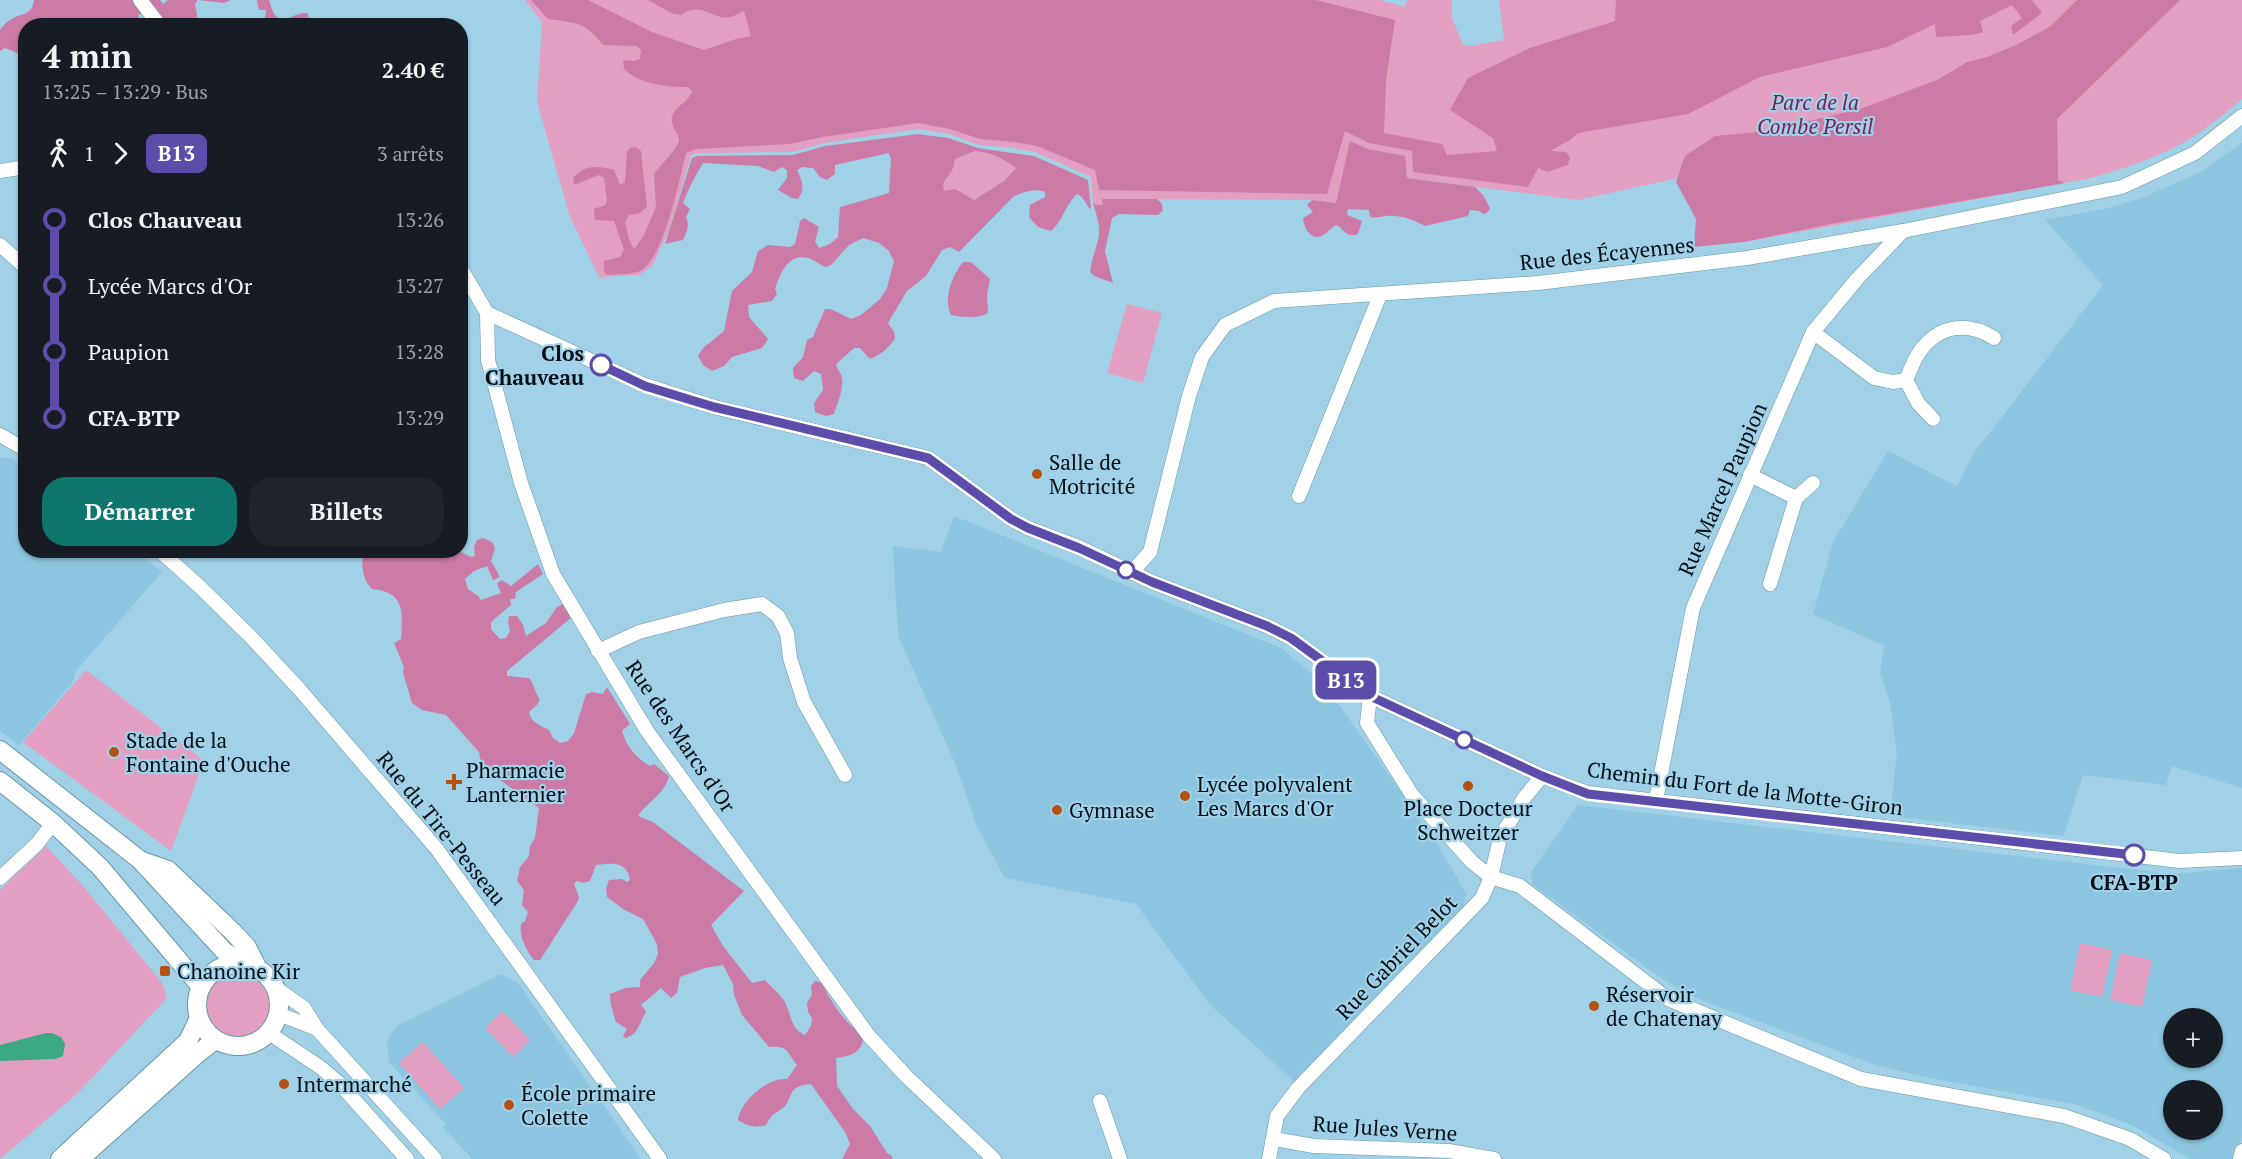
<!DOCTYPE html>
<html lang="fr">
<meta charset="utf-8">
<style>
body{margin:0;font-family:"PT Serif",serif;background:#20242c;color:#f1f3f6;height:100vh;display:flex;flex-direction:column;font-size:22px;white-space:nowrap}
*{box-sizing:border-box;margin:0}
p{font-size:20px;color:#9ea1a6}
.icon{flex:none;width:33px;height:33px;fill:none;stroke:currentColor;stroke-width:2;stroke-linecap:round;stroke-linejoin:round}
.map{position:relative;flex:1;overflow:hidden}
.details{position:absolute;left:18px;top:18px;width:450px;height:540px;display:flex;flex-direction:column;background:#171b24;border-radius:24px;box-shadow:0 2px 4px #0004}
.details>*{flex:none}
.badge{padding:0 12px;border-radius:9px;font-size:21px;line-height:39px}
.fabs{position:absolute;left:2163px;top:1008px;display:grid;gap:12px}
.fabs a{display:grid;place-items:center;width:60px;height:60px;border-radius:50%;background:#171b24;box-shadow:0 2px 4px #0004;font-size:30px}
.map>.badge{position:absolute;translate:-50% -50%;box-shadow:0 0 0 3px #fff}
.legs{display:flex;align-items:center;gap:9px;height:66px;padding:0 24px;font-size:20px}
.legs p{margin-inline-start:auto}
.headline{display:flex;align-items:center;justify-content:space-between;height:102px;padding:0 24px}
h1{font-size:33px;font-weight:600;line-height:45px}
.button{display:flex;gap:12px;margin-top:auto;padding:12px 24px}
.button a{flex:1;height:69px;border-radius:24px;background:#0f766e;color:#fff;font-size:24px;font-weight:600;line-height:69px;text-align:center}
.button a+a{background:#20242c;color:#f1f3f6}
ul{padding:0 24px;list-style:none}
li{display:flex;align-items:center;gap:21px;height:66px;font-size:22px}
li i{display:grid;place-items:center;width:9px;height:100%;margin:0 8px;background:currentColor}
li i::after{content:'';width:15px;height:15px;margin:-8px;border:4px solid;border-radius:50%;background:#171b24}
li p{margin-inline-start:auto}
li:first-child i{background:linear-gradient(#0000 50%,currentColor 0)}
li:last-child i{background:linear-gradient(currentColor 50%,#0000 0)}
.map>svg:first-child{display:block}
.built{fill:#8cc5df;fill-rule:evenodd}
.green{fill:#e29fc2}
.forest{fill:#cc7ba7;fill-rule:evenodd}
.water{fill:#3ba984}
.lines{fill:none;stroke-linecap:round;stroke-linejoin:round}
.minor-casing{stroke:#6797ab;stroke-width:15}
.major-casing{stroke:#6797ab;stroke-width:20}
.minor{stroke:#fff;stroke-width:14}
.major{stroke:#fff;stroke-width:18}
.line-1-casing{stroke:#fff;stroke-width:14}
.line-1{stroke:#5b4da9;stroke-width:9}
.stop-1-dot{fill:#fff;stroke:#5b4da9;stroke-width:3}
.poi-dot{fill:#b45214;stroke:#a0d1e7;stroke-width:2}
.labels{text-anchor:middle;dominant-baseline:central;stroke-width:4.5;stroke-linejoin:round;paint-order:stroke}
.park-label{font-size:21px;font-style:italic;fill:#7c1c59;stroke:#a0d1e7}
.street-label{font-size:21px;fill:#000f16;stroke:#a0d1e7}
.stop-label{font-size:21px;font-weight:bold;fill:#000f16;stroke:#a0d1e7;text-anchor:end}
.poi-label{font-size:21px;fill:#000f16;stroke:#a0d1e7;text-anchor:start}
</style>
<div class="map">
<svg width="2242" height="1159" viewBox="0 0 2242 1159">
<rect width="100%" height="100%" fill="#a0d1e7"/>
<g class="built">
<path d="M2242,143V788L2172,766L2166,785L2083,775L2064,836L1890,816L1897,753L1890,702L1880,673L1884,646L1813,614L1833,542L1888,451L1957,486L1975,451L2006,412L2103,285L2045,220L2108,208L2147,196L2200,172Z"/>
<path d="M5,457L11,458L25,468L26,550L136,551L162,572L75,672L73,682L19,745L0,731V459Z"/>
<path d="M954,516L1281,648L1325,685L1435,840L1466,893L1464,905L1294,1081L1210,1005L1136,904L1005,878L977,827L956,765L898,636L893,546L941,552Z"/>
<path d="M1578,805L2172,874L2242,868V1134L2236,1159H2190L2132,1125L2077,1105L1915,1075L1870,1063L1706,1002L1685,993L1654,973L1532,884L1531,872ZM2174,1018H2212V1058H2174ZM2174,1090H2212V1130H2174Z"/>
<path d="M501,974L518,983L641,1159H472L443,1127L446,1124L389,1062L387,1042L390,1034L397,1026Z"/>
</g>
<g class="green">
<path d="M525,0H1380L1405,7L1407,0H1452V18L1463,45L1469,46L1504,40L1499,0H2242V99C2229,110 2216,121 2202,131C2169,154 2130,167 2091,178L1744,242L1708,167L1678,178L1578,200L1407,178L1405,156L1368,149L1351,141L1336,203L1312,200L1103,199V205L1093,204L1091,177L1035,152L1014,148L979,145L949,134L918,129L824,143L792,152L696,153L691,156L669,230L652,266L639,275L602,277L600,279L570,217L537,102L542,22Z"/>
<path d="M975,151C991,153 1002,158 1016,167L1004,181L973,200L965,195L944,191C942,182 945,180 950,174C953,170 954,164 955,159Z"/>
<path d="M1127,304L1162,313L1143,383L1107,373Z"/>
<path d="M86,670L204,761L171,851L23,742Z"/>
<path d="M46,846L84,887L162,983L167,998L78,1093L0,1159V890Z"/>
<path d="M2080,943L2112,950L2102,997L2070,990Z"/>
<path d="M2120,953L2152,960L2142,1007L2110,1000Z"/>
<circle cx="237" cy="1007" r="33"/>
<path d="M502,1011L530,1040L513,1057L485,1028Z"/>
<path d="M423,1042L464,1088L440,1109L399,1063Z"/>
</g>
<g class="forest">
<path d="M34,0H160L163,4L168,0H231L224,3L198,0L195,4L197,15L195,25H167L155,9L138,15L140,22L137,25H96L89,20L78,18L65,20L57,25L26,26L25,55L19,54L5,48L0,51V30C3,26 7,21 12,19C23,12 32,16 34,0Z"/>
<path d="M257,0H269C278,35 290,11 308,13L309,21L304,25H264L266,10H259Z"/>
<path d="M531,0H588L652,32L704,50L736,39L751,36L744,11C740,12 735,16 731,17C712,21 702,0 681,15L671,13L648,0H1316L1395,20L1386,80L1384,133L1442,144L1447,155L1497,151L1493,138L1450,110L1468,78L1530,48L1615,21L1616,0H2032L2042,13L2013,35L2011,26L2022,18L2012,5L1980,21L1983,32L1972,35L1936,37L1935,24L1887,47L1760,77L1688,114L1578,133L1570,140L1550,151L1566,152L1570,157L1568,165L1547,172L1538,168L1528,187L1413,172L1412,151L1369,143L1345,131L1327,194L1099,190L1095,170L1037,146L1015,142L980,139L950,129L918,123L823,137L790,144L696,149L686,153C679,180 664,259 640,271C631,275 617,274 608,275L604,272V261L620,257L624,250L614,221L595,220L594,209L605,205L607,201L604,178L599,175L574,185L573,178C585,164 598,166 614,170L620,185L625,182L627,152L630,148L636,147L641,151L647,207L640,213L629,215L625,222L629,239L634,249L643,237L656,207L654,174C658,168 680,146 679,140C678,132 670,126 672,117C675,105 689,103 692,91L688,87C668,88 638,83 624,69L623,60L635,61L640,59L641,51L637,46L603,45C584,21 577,23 548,19Z"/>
<path d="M2077,0H2180L2057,119L2058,180L2065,183L1836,223L1744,242L1694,247L1696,219L1676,182L1685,156L1715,136L1768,131L1863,108L1939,79L1967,62L1987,57L2020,43L2051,26Z"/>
<path d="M918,134L948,138L978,148L1034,156L1088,180L1091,209L1089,208L1082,197L1077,194C1065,205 1063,221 1051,231L1038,227L1029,217L1030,205L1045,197V192C1034,188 1025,192 1014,196L959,252L950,247L942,250L926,276L907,291L888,323L894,332L895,339C888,348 881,355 870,359L860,348H854L836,364C837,370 841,372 842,378C844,388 837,404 834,414L826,416L815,412L814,403L823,390L821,374L814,371L803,381L794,378L793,368L803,357L807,340L813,337L825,309H831L851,319L861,315L880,299L887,288L894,261L888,250L879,243L863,238L849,245L831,265L826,267C820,265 813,259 808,258C788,253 780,274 775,289L777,294L772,301L748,305L749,317L768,339L762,348L732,357L724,366L712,371L703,365L698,356L703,348L724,331L732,291L752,272L758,251L768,245L790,247L795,244L800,221L804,218L819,227L815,241L819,248L830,244L838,237L840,207L889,193L891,159L889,153L835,165V174L827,180L820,177L813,168L802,167L797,170C802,181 806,188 798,199L792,198L778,190L787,178V170L782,167L774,172L758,166L703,163C695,176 688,190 683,203L690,209L686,217C690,225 687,232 683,240L665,244L692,158L697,156L793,155L825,146ZM975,151C991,153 1003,158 1016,168L1004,181L974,200L955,189L944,191C942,182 945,180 950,174C953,170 954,164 955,159Z"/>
<path d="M1350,141L1368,149L1405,156L1407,178L1475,187L1483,195L1490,208L1488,212L1484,214L1479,211L1470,210L1468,216L1425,226C1412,219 1401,215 1385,216C1379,217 1376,218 1370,217L1369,210L1348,209L1347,215L1362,221L1358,234C1347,238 1345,231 1337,225C1331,227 1330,231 1325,234C1313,243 1304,230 1303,218L1313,212L1307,205L1312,200L1336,203Z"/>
<path d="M1102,199H1157L1162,204L1163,210L1158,215L1119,214L1112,218L1105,251L1113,283L1094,276L1090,272C1095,239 1106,240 1093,204L1103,205Z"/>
<path d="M963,262H971L990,279L987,295L988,313C979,319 963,317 951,315C943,298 952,276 963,262Z"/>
<path d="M483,538L492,542L495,548L491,561L500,577L493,580L487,566L474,571L465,579L468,589L478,596L481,600L501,593L497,583L502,580L511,586L538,564L543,574L516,592L515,599H510L511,605L491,622V629L500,639L506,638L510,631L508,622L509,616H517L523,625L526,636L546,623L557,607L563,604L572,617L507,671V676L529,678C535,685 534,692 540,699L537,705L529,712C531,723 540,725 549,730L553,738L560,743L568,741L574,733L586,694L592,692L603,694L607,687L630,724L622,731C627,747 635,757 650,766L654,764L669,776C665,794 647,802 638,816L653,822L744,891L711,925L723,946L752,983L765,980C771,987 780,994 785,1002C791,1014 791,1030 805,1035L811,1026L812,1018L808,1012L807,1003L812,995L811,986L815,981L822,983C829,999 847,1027 863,1034C864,1052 852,1056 836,1058L837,1086L853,1109L870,1126L887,1153L892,1156V1159H842L850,1144L845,1132L811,1084C785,1086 794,1099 783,1108C773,1115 773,1113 766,1125C755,1128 747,1126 738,1120C740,1101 768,1077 787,1079L797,1065C787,1053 789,1045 769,1047L742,1015L734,995L733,984L723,965L705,968L680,977L677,993L671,998L661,988L641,1005L646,1011L639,1026L634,1034L626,1038L623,1036L627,1029L616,1022C613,1013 610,1003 610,994L625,988L640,987V980L654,963L658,954L657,944L643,919L623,909L607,897L606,889L609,880L622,879L627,882L630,880C627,861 612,863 596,865L590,881L583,883L577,881L574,884L579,897L578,901L540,960H534C526,950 519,937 521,924L525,921L528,912L522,905L524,890L517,881L520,867L529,856L530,846L535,838L539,808L482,767L479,752L446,715L422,710L412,703L403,673L404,667L394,643L401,639C403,612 405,592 372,589C362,580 360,562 365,550H455L472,557L475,556L474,547L477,540Z"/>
</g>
<path class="water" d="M46,1033H52L61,1037L65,1044L63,1056L55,1059L0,1061V1045Z"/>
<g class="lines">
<defs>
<g id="minor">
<path d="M140,0L160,26"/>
<path d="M0,171L26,167"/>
<path d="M0,245L26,268"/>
<path d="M460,267L487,313L488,360L521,483L553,574L647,731L869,1036L907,1077L994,1159"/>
<path d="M487,313L645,385L714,407L928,458L1011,519L1028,528L1079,547L1152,582L1267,626L1291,638L1370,696L1542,776L1588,793L2180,861L2242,858"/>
<path d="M1813,332L1874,378L1893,382L1906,380"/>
<path d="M1906,380C1910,371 1914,359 1920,351C1940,324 1968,322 1994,338"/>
<path d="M1906,380L1918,403L1933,419"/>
<path d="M0,435L26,450"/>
<path d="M1750,475L1796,498L1770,584"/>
<path d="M1299,496L1380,295"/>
<path d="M1796,498L1813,483"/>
<path d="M159,550L199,586L251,637L300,690L436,848L660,1159"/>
<path d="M1131,573L1150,552L1189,396L1202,357L1225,325L1274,301L1538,283L1747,258L1903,231L2122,187L2195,153L2242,116"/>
<path d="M598,651L639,632L724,610L762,604L778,616L787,633L790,658L804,702L845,775"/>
<path d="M1370,696L1367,723L1412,795L1472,862L1491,877L1520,886L1668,999L1861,1079L2064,1116L2130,1139L2164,1159"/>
<path d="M1656,800L1693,608L1813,332L1857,279L1903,231"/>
<path d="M0,878L37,844L53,823"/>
<path d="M276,988L304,1008L317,1029L435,1159"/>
<path d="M279,1014L317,1029"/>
<path d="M269,1033L320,1067L339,1083L407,1159"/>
<path d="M1100,1101L1120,1159"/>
<path d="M1274,1139L1314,1146L1449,1151L1494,1159"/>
<path d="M1269,1159L1277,1116L1298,1088L1482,898L1491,877L1500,838L1524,798L1542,776"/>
<path d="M2240,1159L2242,1151"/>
</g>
<g id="major">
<path d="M0,750L140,860L225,952L245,964"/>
<path d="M0,781L53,823L100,867L201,987"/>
<path d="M142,861L168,870L233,932L247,947L258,969"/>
<circle cx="238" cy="1005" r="41"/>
<path d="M60,1159L188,1041L198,1020"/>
<path d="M80,1159L196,1055L215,1040"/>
</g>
</defs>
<use href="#minor" class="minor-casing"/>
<use href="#major" class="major-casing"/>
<use href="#minor" class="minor"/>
<use href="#major" class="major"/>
</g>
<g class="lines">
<defs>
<path id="line-1" d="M601,365L645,386L714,407L928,458L1011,519L1028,528L1079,548L1152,582L1267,626L1291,638L1370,696L1542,776L1588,794L2134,855"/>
</defs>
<use href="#line-1" class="line-1-casing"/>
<use href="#line-1" class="line-1"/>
</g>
<g class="stop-1-dot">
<circle cx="601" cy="365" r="10"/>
<circle cx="1126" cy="570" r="8"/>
<circle cx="1464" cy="740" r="8"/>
<circle cx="2134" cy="855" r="10"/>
</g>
<g class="poi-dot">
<circle cx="1037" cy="474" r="6"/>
<circle cx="114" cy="752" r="6"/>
<path d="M451 773h6v6h6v6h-6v6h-6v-6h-6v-6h6z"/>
<circle cx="1468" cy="786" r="6"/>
<circle cx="1185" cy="796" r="6"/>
<circle cx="1057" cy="810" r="6"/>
<rect x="159" y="965" width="12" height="12" rx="3"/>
<circle cx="1594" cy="1006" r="6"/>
<circle cx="284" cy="1084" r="6"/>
<circle cx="509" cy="1105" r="6"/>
</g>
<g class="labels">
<g class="park-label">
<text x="1815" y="102">Parc de la<tspan x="1815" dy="24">Combe Persil</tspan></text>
</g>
<g class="street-label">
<text transform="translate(1607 253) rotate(-6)">Rue des Écayennes</text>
<text transform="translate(1722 489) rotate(-66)">Rue Marcel Paupion</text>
<text transform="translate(681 736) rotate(56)">Rue des Marcs d'Or</text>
<text transform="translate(1745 788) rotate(7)">Chemin du Fort de la Motte-Giron</text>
<text transform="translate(442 828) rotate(51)">Rue du Tire-Pesseau</text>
<text transform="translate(1396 957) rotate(-46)">Rue Gabriel Belot</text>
<text transform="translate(1385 1128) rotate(4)">Rue Jules Verne</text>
</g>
<g class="stop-label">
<text x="584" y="353">Clos<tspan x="584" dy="24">Chauveau</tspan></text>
<text x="2134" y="882" text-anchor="middle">CFA-BTP</text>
</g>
<g class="poi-label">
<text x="1049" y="462">Salle de<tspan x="1049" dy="24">Motricité</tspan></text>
<text x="126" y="740">Stade de la<tspan x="126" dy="24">Fontaine d'Ouche</tspan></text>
<text x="466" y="770">Pharmacie<tspan x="466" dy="24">Lanternier</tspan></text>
<text x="1197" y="784">Lycée polyvalent<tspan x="1197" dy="24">Les Marcs d'Or</tspan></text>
<text x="1468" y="808" text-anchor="middle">Place Docteur<tspan x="1468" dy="24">Schweitzer</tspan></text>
<text x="1069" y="810">Gymnase</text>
<text x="177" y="971">Chanoine Kir</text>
<text x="1606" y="994">Réservoir<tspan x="1606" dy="24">de Chatenay</tspan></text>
<text x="296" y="1084">Intermarché</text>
<text x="521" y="1093">École primaire<tspan x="521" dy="24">Colette</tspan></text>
</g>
</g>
</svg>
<div class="fabs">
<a>+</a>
<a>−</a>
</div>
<b class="badge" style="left:1346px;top:680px;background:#5b4da9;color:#fff">B13</b>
<section class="details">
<div class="headline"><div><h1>4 min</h1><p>13:25 – 13:29 · Bus</p></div><b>2.40 €</b></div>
<div class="legs"><svg class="icon" aria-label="walk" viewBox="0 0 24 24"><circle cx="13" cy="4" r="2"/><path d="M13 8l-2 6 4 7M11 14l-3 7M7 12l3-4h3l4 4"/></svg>1<svg class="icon" aria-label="forward" viewBox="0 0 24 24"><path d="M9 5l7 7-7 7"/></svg><b class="badge" style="background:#5b4da9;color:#fff">B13</b><p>3 arrêts</p></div>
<ul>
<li><i style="color:#5b4da9"></i><b>Clos Chauveau</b><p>13:26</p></li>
<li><i style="color:#5b4da9"></i><span>Lycée Marcs d'Or</span><p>13:27</p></li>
<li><i style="color:#5b4da9"></i><span>Paupion</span><p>13:28</p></li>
<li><i style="color:#5b4da9"></i><b>CFA-BTP</b><p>13:29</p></li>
</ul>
<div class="button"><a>Démarrer</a><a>Billets</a></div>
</section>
</div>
